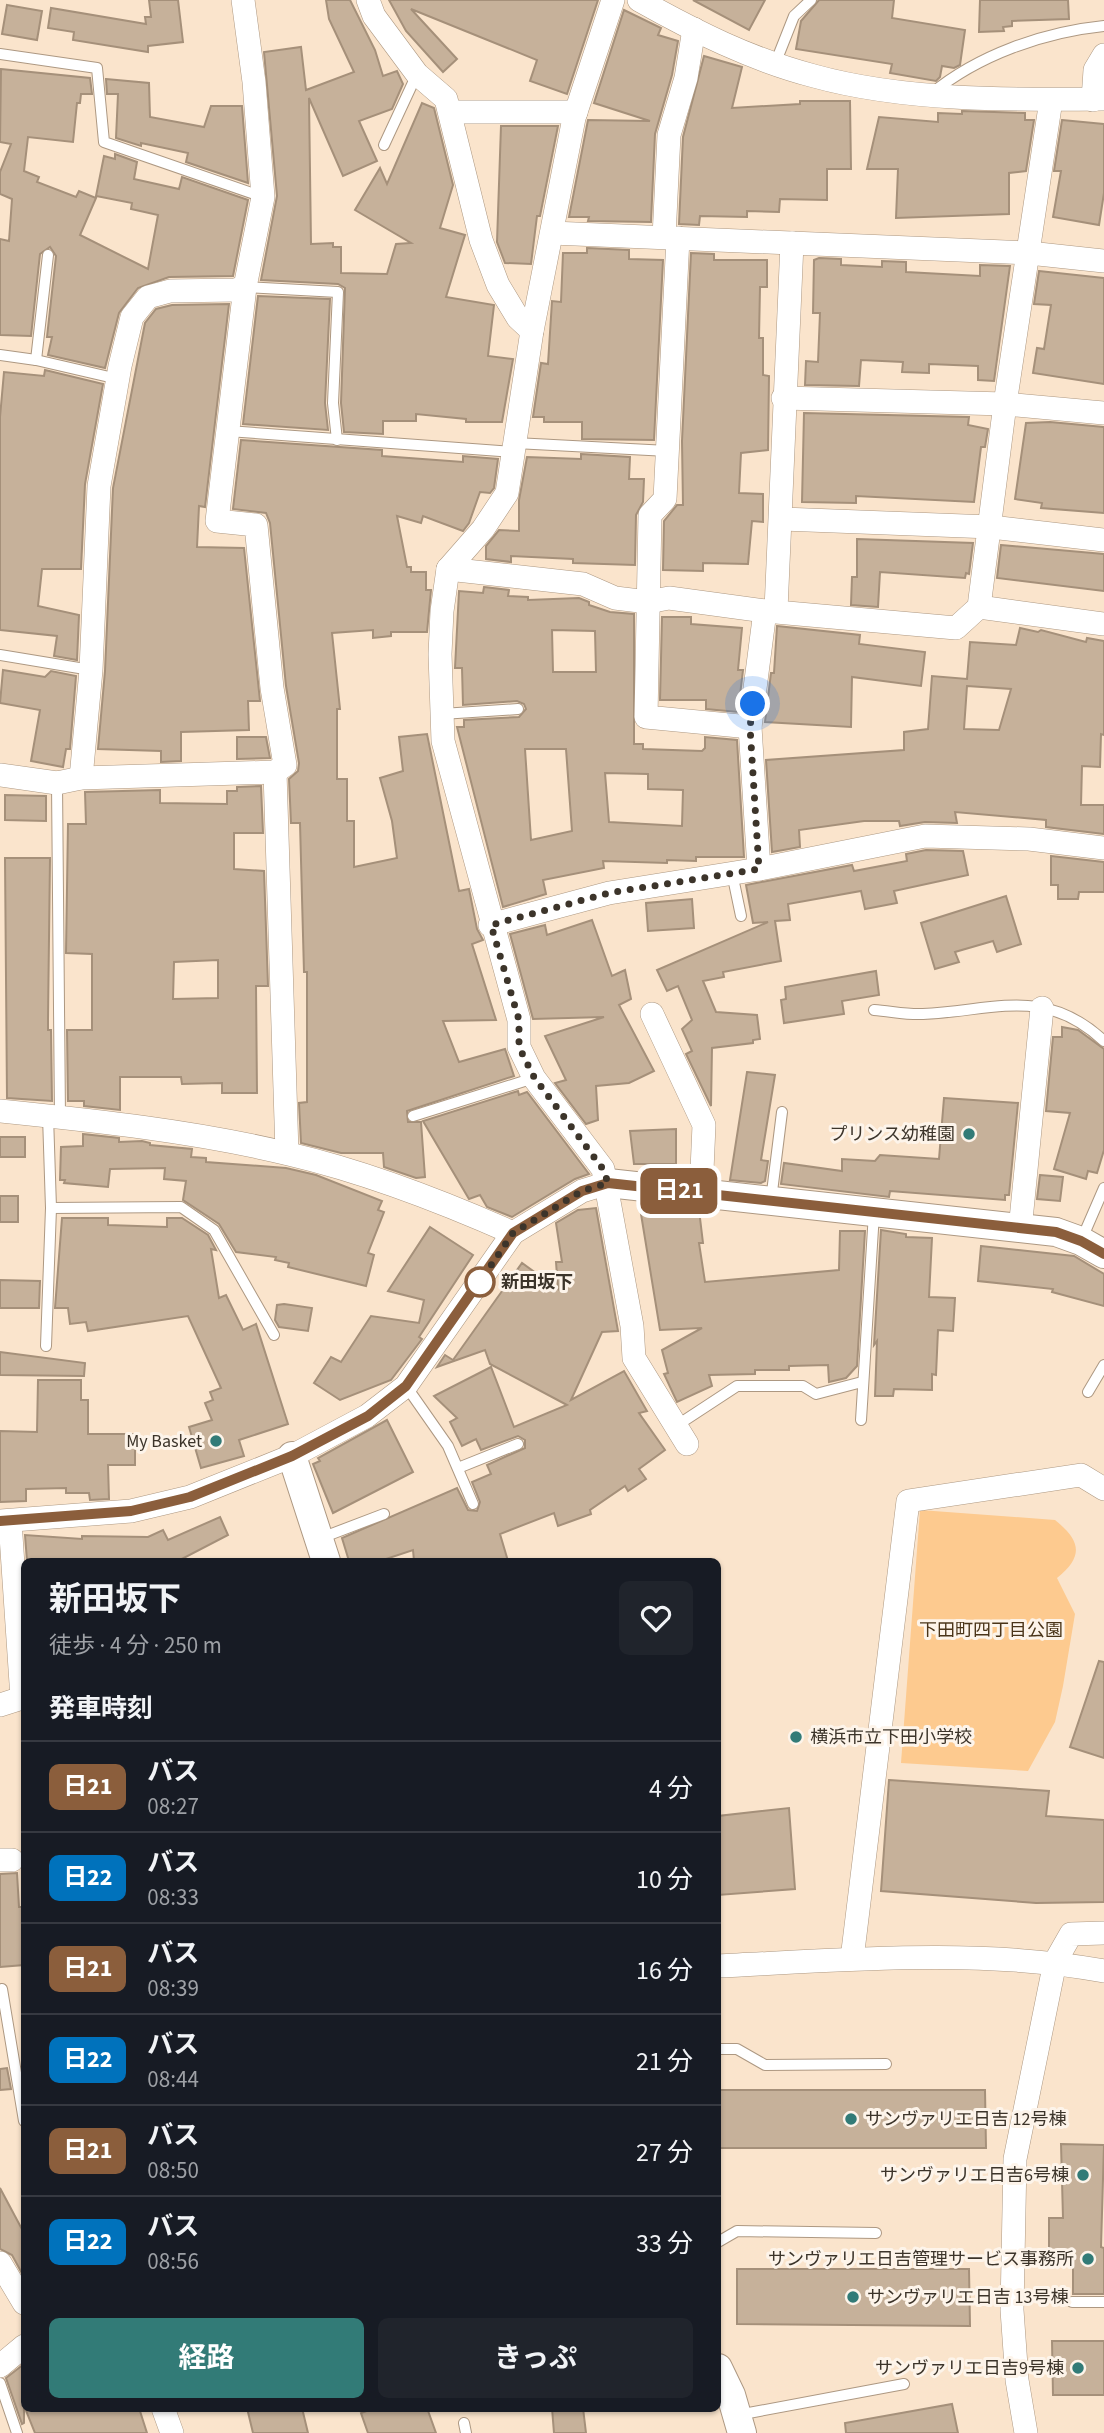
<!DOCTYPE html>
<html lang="ja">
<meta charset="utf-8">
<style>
body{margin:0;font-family:"Source Sans 3","Noto Sans JP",sans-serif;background:#20242c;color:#f1f3f6;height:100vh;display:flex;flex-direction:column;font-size:26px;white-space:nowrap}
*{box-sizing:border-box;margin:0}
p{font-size:23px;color:#9ea1a6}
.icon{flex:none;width:38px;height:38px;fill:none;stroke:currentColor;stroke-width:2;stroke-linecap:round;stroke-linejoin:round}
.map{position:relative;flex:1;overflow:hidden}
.sheet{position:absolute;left:21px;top:1558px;width:700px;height:854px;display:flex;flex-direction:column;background:#171b24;border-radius:10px;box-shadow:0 2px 5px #0004}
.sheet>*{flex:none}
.badge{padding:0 14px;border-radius:10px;font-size:24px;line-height:46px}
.you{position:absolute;width:35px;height:35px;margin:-18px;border:5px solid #fff;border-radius:50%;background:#1a73e8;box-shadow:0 0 0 10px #1a73e833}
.map>.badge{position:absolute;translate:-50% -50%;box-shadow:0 0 0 4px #fff}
h2{padding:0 28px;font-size:26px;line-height:63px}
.round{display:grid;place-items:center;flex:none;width:74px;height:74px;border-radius:10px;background:#20242c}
.headline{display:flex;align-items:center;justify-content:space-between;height:119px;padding:0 28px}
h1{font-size:33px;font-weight:700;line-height:52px}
.action{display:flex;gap:14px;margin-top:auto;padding:14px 28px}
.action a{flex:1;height:80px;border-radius:10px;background:#327b77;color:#fff;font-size:28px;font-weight:700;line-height:80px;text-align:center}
.action a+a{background:#20242c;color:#f1f3f6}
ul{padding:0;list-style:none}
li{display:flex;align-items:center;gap:21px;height:91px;padding:0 28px;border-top:2px solid #363941}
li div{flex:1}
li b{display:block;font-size:26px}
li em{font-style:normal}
li .badge{min-width:77px;font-weight:700;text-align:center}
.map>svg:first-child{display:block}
.green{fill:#fdca8f}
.building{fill:#c6b19a;stroke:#a5907a;stroke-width:2;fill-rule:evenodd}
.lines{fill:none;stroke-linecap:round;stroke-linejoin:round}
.service-casing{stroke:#ad9882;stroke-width:12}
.minor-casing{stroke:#ad9882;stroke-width:24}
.tertiary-casing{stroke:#ad9882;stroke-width:30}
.service{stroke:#fff;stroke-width:10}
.minor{stroke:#fff;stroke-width:23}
.tertiary{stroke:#fff;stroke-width:28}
.line-casing{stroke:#fff;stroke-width:16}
.line{stroke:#8b5e3c;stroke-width:10}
.walk{stroke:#3c342a;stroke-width:7;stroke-dasharray:0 12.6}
.poi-dot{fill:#327b77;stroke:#fdf4ea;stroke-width:2.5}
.stop-dot{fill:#fff;stroke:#8b5e3c;stroke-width:3.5}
.labels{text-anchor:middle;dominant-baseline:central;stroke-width:6;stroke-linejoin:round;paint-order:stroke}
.poi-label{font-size:18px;fill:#3c342a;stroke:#fdf4ea;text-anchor:end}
.stop-label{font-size:18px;font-weight:bold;fill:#3c342a;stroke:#fdf4ea;text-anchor:start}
.park-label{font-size:18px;fill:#4a3418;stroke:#fdf4ea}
</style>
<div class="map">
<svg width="1104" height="2433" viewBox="0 0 1104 2433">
<rect width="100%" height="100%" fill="#fae4cc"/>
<path class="green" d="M920,1510L1055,1520C1081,1541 1084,1556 1057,1578L1075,1614L1063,1686L1055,1722L1028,1771L901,1763Z"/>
<g class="building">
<path d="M149,0H178L183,42L148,46V52L73,40L74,32L48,28L51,8L146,24L145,17H151Z"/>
<path d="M326,0H350L375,50L383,76L397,71L403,84L392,109L359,121L377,161L343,176L309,98L311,244L333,243V247H341V273L387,274L396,244L411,243L355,210L380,168L387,184L422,103L434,108L453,185L440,228L465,235L446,297L494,305L488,356L513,359L502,422H466V419L416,414V421H383V434L344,432L341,403L345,288L338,284L261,280L277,196L264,52L301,47L306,90L354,72L329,19Z"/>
<path d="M389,0H598L567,94L530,81L537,60L411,9L457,59L443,72L406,31Z"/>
<path d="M693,0H765L749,30Z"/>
<path d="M819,0H894L892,18L965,30L960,65L954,68L942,66L940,77L936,81L890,73L892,64L796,49L801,21Z"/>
<path d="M980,0H1068L1069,19L1012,21V26L1003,27L1004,31L979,32Z"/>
<path d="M7,5L42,11L37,40L2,34Z"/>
<path d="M624,10L661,28L658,35L678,41L672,75L655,134L651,222L588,221L589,217H569L588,120L650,121L594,103Z"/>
<path d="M704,56L742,67L732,108L800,104V101H850L851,169H827V200L780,199L779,212L747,211V217L700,216L699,225L679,224L683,137Z"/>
<path d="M1,69L90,78L92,94H81L80,103H77L73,142L28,137L24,171L39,177L37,182L76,197L79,191L96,198L80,235L148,269L158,215L131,209L132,203L96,196L104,156L115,159V154L137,162L134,179L179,189L182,177L248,200L233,276L169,277L138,288L119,313L105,368L48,355L52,337H47L56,256L50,247L40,254L31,336L0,335V239L9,241L12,199L0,194V172L11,144L0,142Z"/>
<path d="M106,79L149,83L150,117L204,127L211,106H242L248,183L186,162L188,153L141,143V146L116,138L118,94H107Z"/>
<path d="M962,111L1025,113V120H1034L1026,171L1009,173V214L896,218L898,169H867L879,117L938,122V113L962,114Z"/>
<path d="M1062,120L1104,124V193L1099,225L1053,217L1061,171H1054Z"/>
<path d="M501,126H558L540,216H537L531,264L505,263L497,242Z"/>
<path d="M587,248L629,250V259L663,260L654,440L582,439V422H544V417H533L541,363L548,364L552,301L561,302L563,253H587Z"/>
<path d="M691,253L714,254V260H767V287H760L759,338H763V375L769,376L768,450L741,453L739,493L763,494V522L752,521L748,564L703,563V571L663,570L664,521L677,505H683L682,441Z"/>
<path d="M819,258L841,259V265L882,267V261L906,262V272L980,276V265L1010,266L994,381L978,380V366L929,364V373L902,372L903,362L861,360L859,386L805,385L806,361L818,362L820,313H813L814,260Z"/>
<path d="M1039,271L1104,278V384L1033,373L1037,348L1044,349L1051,305L1034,304Z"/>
<path d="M258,296L330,299L325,403L328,430L243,424Z"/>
<path d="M229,304L205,507L199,506L197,547L244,548L260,701H248L249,730L181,732V761L161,762V751L98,749L105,671L113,488L145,323L156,309L172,305Z"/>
<path d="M45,370L103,384L85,484L81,569H42L38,606L79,615L77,660L54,656L57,636L0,630V417L4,372L44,376Z"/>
<path d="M804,413L969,417L968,425L988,429L985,447H981L974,502L856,496V503L802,502Z"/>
<path d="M1050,422L1104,427V513L1041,508L1042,503L1015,499L1026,423Z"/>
<path d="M241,440L382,450V456L463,462V456L498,459L494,488L490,493L480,492L469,523L463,531L423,516L421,523L397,516L407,567H411V572H426V590H431L427,632H391V636L373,638V630L332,633L340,709H337V779H347V821H354V867L397,858L392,821L380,778L403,771L399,737L427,734L459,891L469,889L477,929L483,940L472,944L496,1020L443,1021L459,1062L505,1049L514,1076L407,1111L408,1122H421L425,1177L416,1178L384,1167L383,1153H341L301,1143L299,1103L307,1102V972H304L300,823H291L289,779L298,771L299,763L286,686L270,523L266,513L233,509Z"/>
<path d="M581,454L630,457L629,479H644L643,502L636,515L635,565L573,563V559L511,556V562L486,559V546L499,530L519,531V500L527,457L581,459Z"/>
<path d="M857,539L973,543L969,574L966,573L965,578L880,572L878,607L851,605L852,577H857Z"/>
<path d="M1001,545L1104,554V591L997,578Z"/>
<path d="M484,587L509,590L508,596L528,597V600L579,598L589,602V605L610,612L634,614V744H643V749L702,751L705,748V737L737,740L744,857H696V861L667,860V863L603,861L604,868L543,880L546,894L503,907L457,727H464V720L519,717L526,709L524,704L517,701L463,705L462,668H455L459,591L483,593ZM552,630L595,631L596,672H553ZM525,749H566L572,831L531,840ZM605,773L648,774V789L683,790L682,826L609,822Z"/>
<path d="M662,617H691V624L742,628L738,670H743L738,712L706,709V700H660Z"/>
<path d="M777,626L860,635L859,644L925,652L921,686L852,677L851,727L765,722L771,673H774Z"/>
<path d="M1020,628L1038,632L1041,630L1086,642L1087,638L1104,641V735L1101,734L1100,767L1082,766L1081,805H1104V834L1046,827V820L955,812L957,823L925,822L900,826L899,821H864L799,830L800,847L772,852L766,760L904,750V732L928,729L932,676L967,679L970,642L1016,645ZM967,686L1011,689L999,730L964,729Z"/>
<path d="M3,670L45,677L51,671L76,676L70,749H66L63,767L31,761L40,710L0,703Z"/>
<path d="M237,737H266L270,758L237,759Z"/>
<path d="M261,786L263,833H234V869L264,871L268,986H256L257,1093H222V1083L182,1084L181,1077H120V1110L84,1106V1101H68L67,1030H92V954L66,953L68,824H86L85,792L160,790V803L227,804V791H237V787ZM218,960V998L173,999L174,962Z"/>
<path d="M5,795L46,796V821L5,820Z"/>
<path d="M926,850L963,851L968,875L894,891L897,903L865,909L861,891L788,904L790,920L775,921L781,961L723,972L724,977L703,981L716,1012L757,1015L760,1039L753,1040V1043L712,1048L711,1106L686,1054L692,1051L682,1029L692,1020L678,986L667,991L657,970L768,922L753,923L746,885L852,865L854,871L907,861L906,854Z"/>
<path d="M1051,856L1104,862V892H1079L1078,899H1058V885H1051Z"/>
<path d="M5,858H50L48,1019V1030H51L52,1101L7,1098Z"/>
<path d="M1006,896L1021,944L997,952L993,941L955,952L959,962L935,969L921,923Z"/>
<path d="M692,899L694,928L648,931L646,903Z"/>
<path d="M592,920L612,976L625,970L631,999L619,1005L654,1071L629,1083L596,1086L598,1120L586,1124L555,1083L566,1080L545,1036L604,1017L533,1019L510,934L545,925L547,935Z"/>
<path d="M876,971L879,995L842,1001L844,1014L784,1023L781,1000L786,999L785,987Z"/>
<path d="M1062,1027L1078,1030L1104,1049V1150L1097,1173L1088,1171L1086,1179L1054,1169L1070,1113L1046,1111L1053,1037H1062Z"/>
<path d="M747,1072L775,1075L761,1160L768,1161L765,1181L761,1183L730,1180Z"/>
<path d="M518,1091L519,1095L527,1092L589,1174L575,1179L512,1217L487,1207L480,1195L469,1199L423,1121Z"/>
<path d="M944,1098L1018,1103L1009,1195H1005V1200L890,1191L889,1197L781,1184L784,1163L842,1171V1159L875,1161L880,1155L939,1159Z"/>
<path d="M676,1129V1164H634L630,1131Z"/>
<path d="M83,1134L119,1138V1142L142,1141L150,1143V1145L192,1149L191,1157L206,1158V1162L286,1168L316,1175L382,1201L378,1210L384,1212L368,1253L374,1255L366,1286L288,1267L289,1263L275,1260L276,1257L236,1252L219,1224L183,1200L186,1181L164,1179L165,1168L110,1169L108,1187L64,1183L65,1180H60L61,1147L83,1146Z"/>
<rect x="0" y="1137" width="25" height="20"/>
<path d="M1040,1175L1063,1177L1060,1201L1037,1199Z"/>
<rect x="0" y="1196" width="18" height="26"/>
<path d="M596,1208L618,1331L602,1332L571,1400L624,1371L647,1411L639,1413L665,1450L639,1469L646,1479L628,1491L625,1486L590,1510L591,1514L558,1526L554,1513L500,1534L508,1561H414L413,1550L380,1561H349L342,1538L457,1488L468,1510L477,1511L480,1502L472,1482L491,1474L487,1465L525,1448V1440L518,1436L481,1450L476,1439L462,1446L450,1422L457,1418L434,1396L491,1367L514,1427L567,1405L490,1364L485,1350L437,1367L445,1355L453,1360L522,1263L558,1289L556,1262H562L556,1223L578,1210Z"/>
<path d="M685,1208L699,1210L703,1243H699L705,1282L839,1270L840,1231H865L857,1366L846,1378L829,1382L828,1365L789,1366V1370H755V1374L709,1375L712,1386L677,1402L664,1374L668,1373L662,1350L702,1328L660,1330L641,1214Z"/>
<path d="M62,1218H108V1225L167,1227V1218H182L208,1235L216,1250L211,1249L219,1298L226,1295L243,1330L256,1324L288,1424L239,1440L244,1456L201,1468L189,1427L212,1420L205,1403L213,1400L210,1392L221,1388L188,1316L88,1331L86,1322L70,1324L68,1308H55Z"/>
<path d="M430,1227L473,1255L419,1337L422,1339L391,1380L340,1400L314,1383L331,1357L341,1362L371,1316L419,1323L424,1300L388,1291Z"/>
<path d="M881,1230L906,1234V1237L932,1238L929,1297L955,1298L953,1331L938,1330L936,1375L932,1374V1390L894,1389L893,1396H875L877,1341L874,1345Z"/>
<path d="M981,1246L1074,1256L1104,1274V1306L1052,1292L1053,1289L978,1281Z"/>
<path d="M0,1280L40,1281L39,1308H0Z"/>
<path d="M284,1304L312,1308L308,1331L279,1327L275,1320L277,1305Z"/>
<path d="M0,1352L85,1363L84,1376L0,1375Z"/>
<path d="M38,1380H81V1400H88V1434H135V1465H108L109,1499L90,1500L89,1493H66V1488L26,1489V1501L0,1502V1431L37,1432Z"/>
<path d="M387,1420L413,1472L333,1513L313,1464L320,1461L318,1458Z"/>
<path d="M220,1517L228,1535L178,1561H27L25,1535L82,1539V1536L148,1537L163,1530L168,1540Z"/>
<path d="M1099,1661L1104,1662V1758L1070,1747Z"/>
<path d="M889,1780L1049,1791L1046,1816L1104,1820V1902L1036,1903L881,1891Z"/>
<path d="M789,1808L795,1889L718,1895V1816Z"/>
<path d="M17,1873L19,1907H24V1965L0,1967V1874Z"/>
<path d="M7,2068L11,2089L0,2090V2069Z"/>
<path d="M718,2090H985L986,2148H718Z"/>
<path d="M1061,2144L1104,2145L1101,2247L1104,2248V2294H1073V2251H1049V2218H1063Z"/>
<path d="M0,2188L24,2233V2277L12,2255L0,2249Z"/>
<path d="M737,2269H969L970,2326L737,2324Z"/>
<path d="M1052,2341H1104V2395H1053Z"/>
<path d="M24,2364V2423L22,2424L6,2378Z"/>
<path d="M952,2404L958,2433H846L845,2423Z"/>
<path d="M25,2408H139L147,2433H35Z"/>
<path d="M247,2408H302L308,2433H253Z"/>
<path d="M375,2408H427L436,2433H368L361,2413Z"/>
<path d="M552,2408H583L586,2433H554Z"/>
</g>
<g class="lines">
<defs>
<g id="service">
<path d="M0,54L97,68L104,142L263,197"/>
<path d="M775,64L794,16L811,0"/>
<path d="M931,94C978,55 1044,32 1104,26"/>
<path d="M384,145L417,74"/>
<path d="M245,287L338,292L333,403L337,440"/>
<path d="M0,355L36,360L118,379"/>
<path d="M36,360L48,255"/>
<path d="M228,431L514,452"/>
<path d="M515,443L668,451"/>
<path d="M0,655L91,670"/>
<path d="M442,714L518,709"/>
<path d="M57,783L60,1118"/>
<path d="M732,873L741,916"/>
<path d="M874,1010C890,1011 907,1015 923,1014C994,1011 1044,985 1104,1041"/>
<path d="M413,1116L534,1078"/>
<path d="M771,1200L782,1112"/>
<path d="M51,1208L181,1207L214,1230L274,1335"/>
<path d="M1081,1241L1104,1188"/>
<path d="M46,1346L51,1208L48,1116"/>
<path d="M406,1386L448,1446L473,1504"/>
<path d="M1088,1392L1104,1365"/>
<path d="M861,1420L874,1213"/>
<path d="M676,1426L737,1386H803L816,1394L862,1382"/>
<path d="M458,1468L518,1444"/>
<path d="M321,1538L384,1514"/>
<path d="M2,1989L24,2121"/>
<path d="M718,2049H737L765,2065L886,2064"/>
<path d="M718,2242L737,2231L876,2233"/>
<path d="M1072,2302H1104"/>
<path d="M0,2383L17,2433"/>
<path d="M738,2415L904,2384"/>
<path d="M464,2423L466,2433"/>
</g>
<g id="minor">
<path d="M368,0L374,16L417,74L446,99L481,240L498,285L518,318L532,331"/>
<path d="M613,0L574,118L532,331L507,493L483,529L448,569L442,611L440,654L443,741L519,1020V1047L534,1078L603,1169L632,1326L634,1358L687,1444"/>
<path d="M639,0C694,31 752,60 814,76C904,101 1011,100 1104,99"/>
<path d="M1093,100L1095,70L1104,55"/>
<path d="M452,112H576"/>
<path d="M552,233L1029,253L1104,261"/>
<path d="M664,237L669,135L686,78L694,29"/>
<path d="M678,238L665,499L650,515L646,717L750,727L765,611"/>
<path d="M783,398L1005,404L1104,413"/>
<path d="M782,519L991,527L1104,540"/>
<path d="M448,569L583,584L615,598L648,602L669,598L765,611L956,628L979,607L1005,404L1051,100"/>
<path d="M979,607L1104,624"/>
<path d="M776,610L792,243"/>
<path d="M750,727L759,869"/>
<path d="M275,772L287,1153"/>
<path d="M0,775L57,783L81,778L275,772L285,765L272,688L256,525L217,521L245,287L263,197L254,82L243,0"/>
<path d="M81,778L91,670L99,486L120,366L132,317L148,297L170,291L235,290L245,287"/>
<path d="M490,925L609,893L759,869L925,836L1029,839L1104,848"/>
<path d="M652,1014L704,1125L701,1193"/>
<path d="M0,1111C97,1121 194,1131 289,1154C366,1172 441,1201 513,1233"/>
<path d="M1020,1230L1042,1008"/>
<path d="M0,1521L131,1511L190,1497L292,1456L367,1416L406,1386L513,1233L582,1191L608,1183"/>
<path d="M0,1705L22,1698L10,1521"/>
<path d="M0,1860H12"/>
<path d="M852,1959L908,1501L1081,1475L1104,1489"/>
<path d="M718,1966C842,1960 981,1948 1104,1971"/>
<path d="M0,2263L24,2303"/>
<path d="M0,2366L24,2346"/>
<path d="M163,2408L172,2433"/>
<path d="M1026,2433L1017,2380L1012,2310L1015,2159L1055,1962L1071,1934L1104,1933"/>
</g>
<g id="tertiary">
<path d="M608,1183L1056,1232L1081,1241L1104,1254"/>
<path d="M292,1456L326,1561"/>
<path d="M718,2368L731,2395L742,2433"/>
</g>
</defs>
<use href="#service" class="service-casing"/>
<use href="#minor" class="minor-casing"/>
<use href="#tertiary" class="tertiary-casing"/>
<use href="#service" class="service"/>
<use href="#minor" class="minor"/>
<use href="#tertiary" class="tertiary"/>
</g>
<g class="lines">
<defs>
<path id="line" d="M0,1521L131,1511L190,1497L292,1456L368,1416L406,1386L513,1233L582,1191L608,1183L1056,1232L1081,1241L1104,1254"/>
</defs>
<use href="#line" class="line-casing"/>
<use href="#line" class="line"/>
<path class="walk" d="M480,1282L475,1289L513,1233L582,1191L608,1183L603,1169L534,1077L519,1047V1020L491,925L609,893L759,869L750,727L753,704"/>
</g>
<g class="poi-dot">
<circle cx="969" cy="1134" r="7"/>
<circle cx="216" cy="1441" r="7"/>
<circle cx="796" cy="1737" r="7"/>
<circle cx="851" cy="2119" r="7"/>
<circle cx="1083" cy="2175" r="7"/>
<circle cx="1088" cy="2259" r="7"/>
<circle cx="853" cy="2297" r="7"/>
<circle cx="1078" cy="2368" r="7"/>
</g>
<circle class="stop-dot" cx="480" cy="1282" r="14"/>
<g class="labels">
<g class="poi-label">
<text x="955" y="1134">プリンス幼稚園</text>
<text x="202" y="1441">My Basket</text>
<text x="810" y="1737" text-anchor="start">横浜市立下田小学校</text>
<text x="865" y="2119" text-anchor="start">サンヴァリエ日吉 12号棟</text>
<text x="1069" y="2175">サンヴァリエ日吉6号棟</text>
<text x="1074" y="2259">サンヴァリエ日吉管理サービス事務所</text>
<text x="867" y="2297" text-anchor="start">サンヴァリエ日吉 13号棟</text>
<text x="1064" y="2368">サンヴァリエ日吉9号棟</text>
</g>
<g class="stop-label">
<text x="501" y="1282">新田坂下</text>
</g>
<g class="park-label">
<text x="991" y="1630">下田町四丁目公園</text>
</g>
</g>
</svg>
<div class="you" style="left:753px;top:704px"></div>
<b class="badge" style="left:679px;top:1191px;background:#8b5e3c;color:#fff">日21</b>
<section class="sheet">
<div class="headline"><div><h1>新田坂下</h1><p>徒歩 · 4 分 · 250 m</p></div><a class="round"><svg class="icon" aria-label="heart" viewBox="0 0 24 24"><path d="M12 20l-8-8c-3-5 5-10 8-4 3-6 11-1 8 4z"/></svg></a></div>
<h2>発車時刻</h2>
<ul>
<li><span class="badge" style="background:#8b5e3c;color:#fff">日21</span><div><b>バス</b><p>08:27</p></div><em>4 分</em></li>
<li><span class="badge" style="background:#0072bc;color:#fff">日22</span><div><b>バス</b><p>08:33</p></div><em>10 分</em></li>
<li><span class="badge" style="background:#8b5e3c;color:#fff">日21</span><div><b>バス</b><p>08:39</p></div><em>16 分</em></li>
<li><span class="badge" style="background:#0072bc;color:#fff">日22</span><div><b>バス</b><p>08:44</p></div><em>21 分</em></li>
<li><span class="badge" style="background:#8b5e3c;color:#fff">日21</span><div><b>バス</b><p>08:50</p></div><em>27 分</em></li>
<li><span class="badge" style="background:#0072bc;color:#fff">日22</span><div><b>バス</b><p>08:56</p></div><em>33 分</em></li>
</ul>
<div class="action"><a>経路</a><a>きっぷ</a></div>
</section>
</div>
